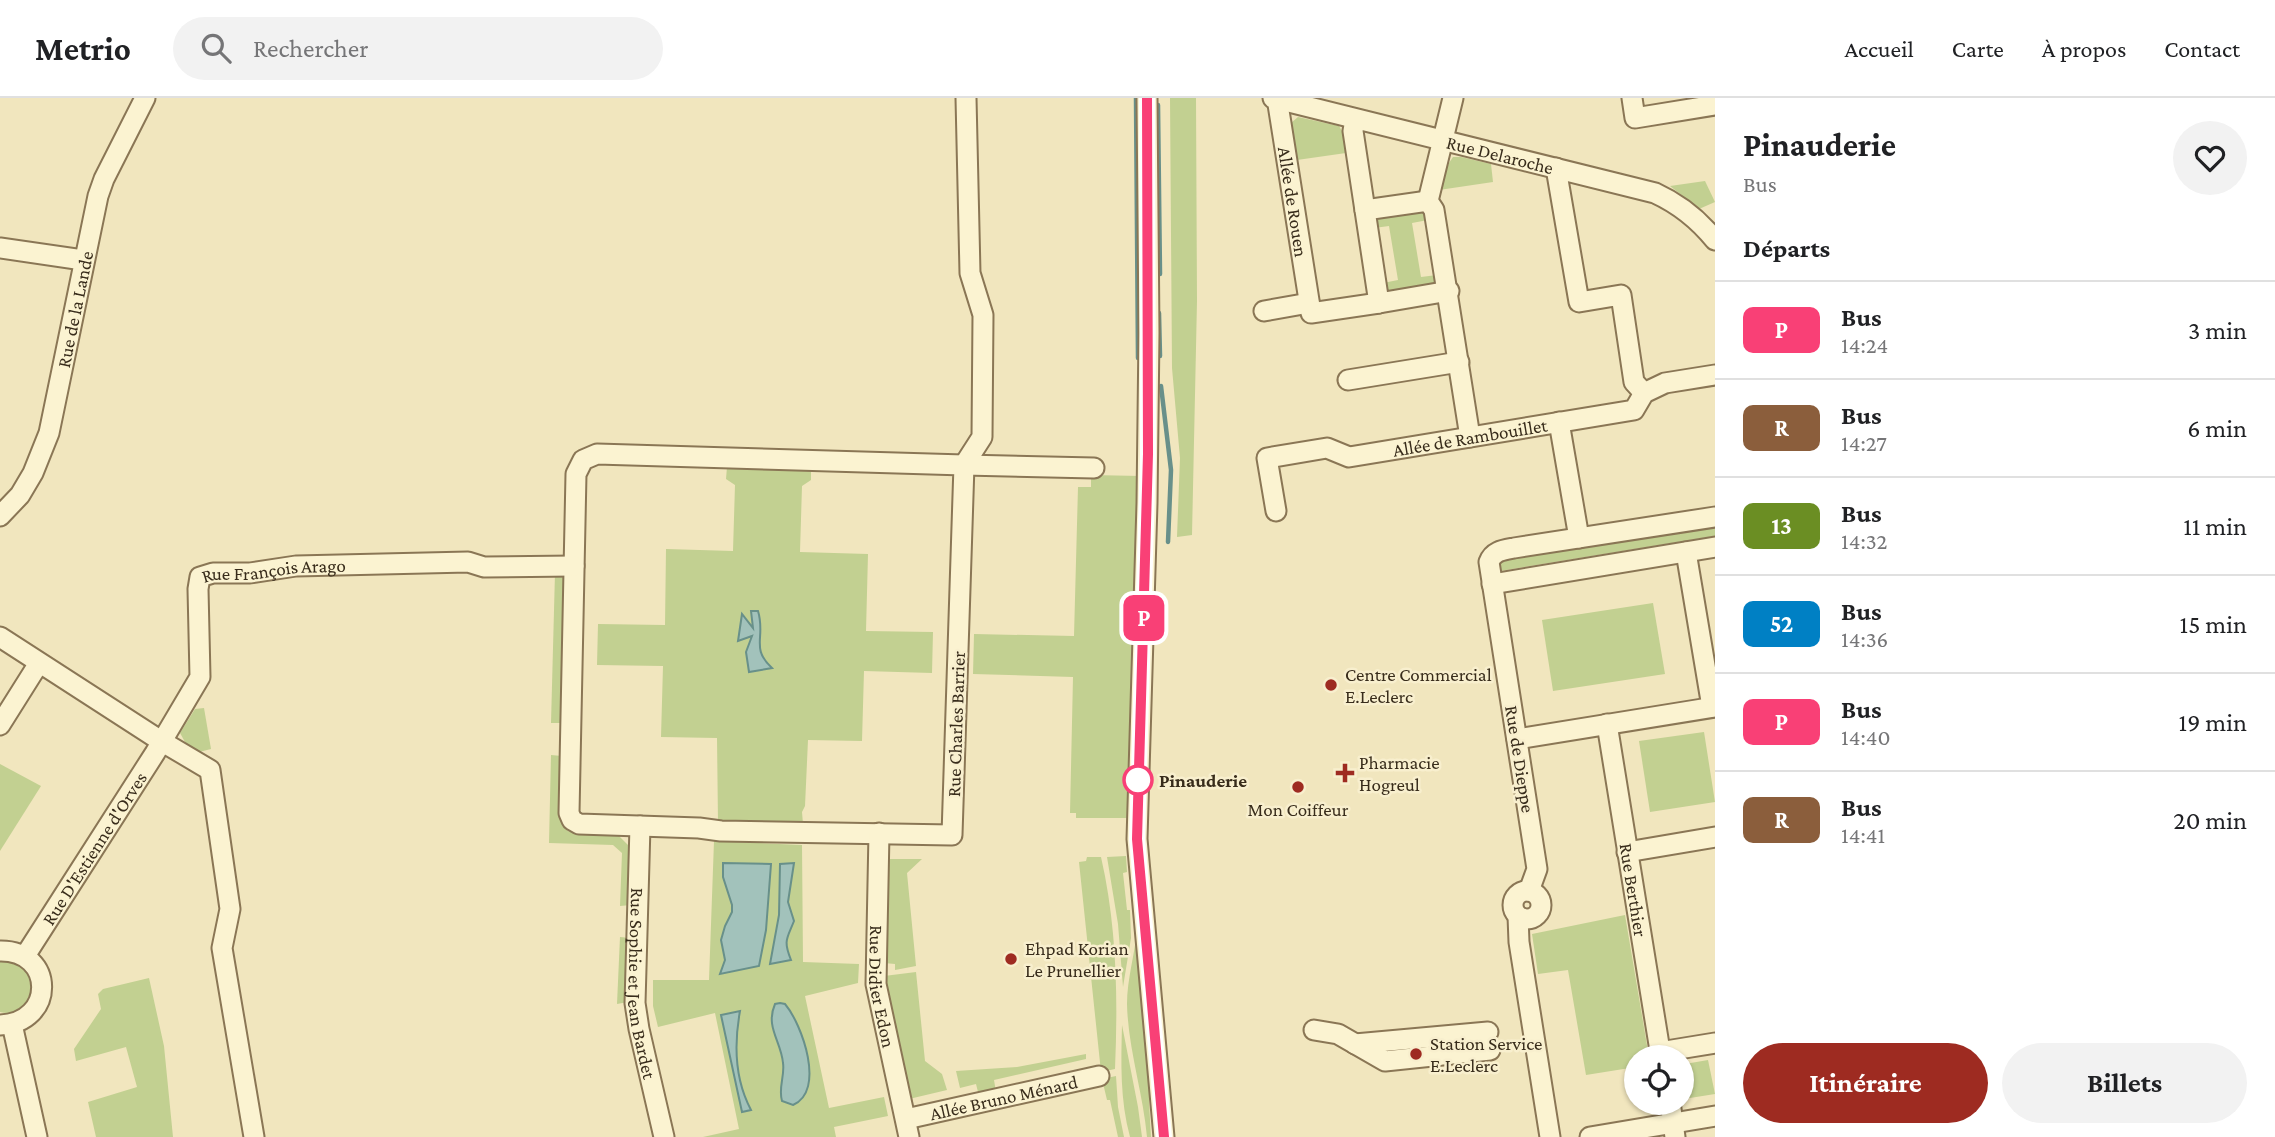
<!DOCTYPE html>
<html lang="fr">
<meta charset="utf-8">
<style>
body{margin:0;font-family:"Crimson Pro",serif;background:#f2f2f2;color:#202124;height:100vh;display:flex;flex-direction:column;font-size:26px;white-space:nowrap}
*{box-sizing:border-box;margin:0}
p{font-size:23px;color:#757577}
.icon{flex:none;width:38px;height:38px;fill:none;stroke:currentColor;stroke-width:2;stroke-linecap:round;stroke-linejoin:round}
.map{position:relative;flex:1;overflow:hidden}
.details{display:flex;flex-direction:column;background:#fff;width:560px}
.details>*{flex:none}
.badge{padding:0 14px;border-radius:10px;font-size:24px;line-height:46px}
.buttons{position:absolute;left:1624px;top:947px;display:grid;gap:14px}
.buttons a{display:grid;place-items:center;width:70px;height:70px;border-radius:50%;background:#fff;box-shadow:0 2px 5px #0004;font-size:35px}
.map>.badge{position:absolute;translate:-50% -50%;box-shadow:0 0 0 4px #fff}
h2{padding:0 28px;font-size:26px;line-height:63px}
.round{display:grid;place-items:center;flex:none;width:74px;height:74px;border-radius:37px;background:#f2f2f2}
.headline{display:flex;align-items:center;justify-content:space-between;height:119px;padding:0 28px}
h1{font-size:33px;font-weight:700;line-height:52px}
.cta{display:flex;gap:14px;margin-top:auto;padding:14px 28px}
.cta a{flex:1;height:80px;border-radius:42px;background:#9e2b21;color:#fff;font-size:28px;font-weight:700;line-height:80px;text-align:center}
.cta a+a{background:#f2f2f2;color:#202124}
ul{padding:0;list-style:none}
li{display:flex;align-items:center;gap:21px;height:98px;padding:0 28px;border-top:2px solid #e0e0e0}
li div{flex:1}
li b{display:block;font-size:26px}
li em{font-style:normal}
li .badge{min-width:77px;font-weight:700;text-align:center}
header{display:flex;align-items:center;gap:42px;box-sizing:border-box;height:98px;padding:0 35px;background:#fff;border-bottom:2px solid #e0e0e0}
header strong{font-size:33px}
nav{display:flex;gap:38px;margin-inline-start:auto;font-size:24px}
.search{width:490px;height:63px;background:#f2f2f2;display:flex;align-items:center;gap:18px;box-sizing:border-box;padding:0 24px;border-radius:38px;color:#757577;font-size:26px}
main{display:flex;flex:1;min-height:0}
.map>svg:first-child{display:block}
.green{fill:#c2d091}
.water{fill:#a2c2bb;stroke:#68908a;stroke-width:2}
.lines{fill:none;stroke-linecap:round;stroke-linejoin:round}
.stream{stroke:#68908a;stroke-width:4.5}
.minor-casing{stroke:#8a7655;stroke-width:23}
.minor{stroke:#fbf3d1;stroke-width:19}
.line-casing{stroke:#fff;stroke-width:16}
.line{stroke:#f94076;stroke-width:10}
.poi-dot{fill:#9e2b21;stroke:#f8efce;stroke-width:2.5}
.stop-dot{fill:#fff;stroke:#f94076;stroke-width:3.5}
.labels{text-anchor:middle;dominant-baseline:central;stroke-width:5;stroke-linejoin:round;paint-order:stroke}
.street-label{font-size:19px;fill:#382c1b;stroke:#f8efce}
.poi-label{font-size:19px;fill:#382c1b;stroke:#f8efce;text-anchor:start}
.stop-label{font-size:19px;font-weight:bold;fill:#382c1b;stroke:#f8efce;text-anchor:start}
</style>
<header>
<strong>Metrio</strong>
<div class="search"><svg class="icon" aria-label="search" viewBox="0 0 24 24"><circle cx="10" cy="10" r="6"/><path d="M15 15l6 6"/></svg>Rechercher</div>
<nav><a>Accueil</a><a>Carte</a><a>À propos</a><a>Contact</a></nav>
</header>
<main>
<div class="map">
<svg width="1715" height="1039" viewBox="0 0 1715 1039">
<rect width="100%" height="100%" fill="#f1e6be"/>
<g class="green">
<path d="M1170,0H1196L1197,203L1192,437L1177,439L1180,360L1172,270Z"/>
<path d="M1298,19L1339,28L1342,33L1346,55L1297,62L1291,25Z"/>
<path d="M1453,59H1461L1491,66L1493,84L1439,92L1449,65Z"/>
<path d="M1705,83L1715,104L1699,111L1670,88Z"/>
<path d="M1414,113L1423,114L1428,122L1412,125L1421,179L1437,177V184C1429,189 1400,196 1391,193C1386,191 1386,189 1383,185L1398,182L1389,128L1374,130L1379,119Z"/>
<path d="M727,369L811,370V382L802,388L800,454L868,456L866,533L933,534L932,575L864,573L862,643L808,642L805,708L802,714L803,726L718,724L717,640L661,639L663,568L597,567L598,526L665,527L666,451L733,453L735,387L726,381Z"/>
<path d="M1091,377L1141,378L1129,720H1076V715H1070L1073,579L973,576L974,536L1074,538L1078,389H1091Z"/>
<path d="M1715,425V438L1500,473L1495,470L1499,461Z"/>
<path d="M555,475L565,480L563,625H551Z"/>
<path d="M1653,505L1665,576L1553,593L1542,522Z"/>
<path d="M204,610L211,651L199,654L185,644L180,635L195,611Z"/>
<path d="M1704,634L1715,704L1650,714L1639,643Z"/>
<path d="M551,657L562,658C562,673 555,724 568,733C577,738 607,736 618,737L631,750V807L620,808L622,755L613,747L549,745Z"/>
<path d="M0,666L41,688L0,753Z"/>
<path d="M714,743L802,747L803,864L859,866L858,885L805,898L829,1010L884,999L888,1018L834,1029L836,1039H703L739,1031L715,915L658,929L653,908V882H709Z"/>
<path d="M1126,758L1127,774L1123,775L1127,812H1130L1131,840L1123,889L1118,826L1107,759Z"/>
<path d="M1087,759H1101C1117,829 1118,900 1115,971L1101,974L1079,764L1086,763Z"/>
<path d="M887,761H922L907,775L916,868L895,872V866L884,865Z"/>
<path d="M1625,817L1649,959H1636V969L1586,977L1568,872L1538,876L1532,836Z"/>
<path d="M1137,831L1149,950V1004L1151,1039H1147C1143,994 1128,951 1127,906C1127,881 1135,856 1137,831Z"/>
<path d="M620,839L630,840L628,904L617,906Z"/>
<path d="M0,864C46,862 37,923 0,914Z"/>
<path d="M916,874L925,963L942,976L947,992L909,1001L884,878Z"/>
<path d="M149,880L164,948L173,1039H96L88,1004L137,989L126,949L76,963L74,951L101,911L98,896L103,891Z"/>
<path d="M1122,927L1138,1009L1142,1039H1130C1120,1002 1121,965 1122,927Z"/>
<path d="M1086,956V961L994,982L996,994L979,998L976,986L960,990L956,973L1017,969Z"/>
<path d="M1708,962L1715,996L1690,1000L1686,997L1682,970L1685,966Z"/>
<path d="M1116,978L1118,1009L1124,1039H1118L1110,1002H1107L1102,981Z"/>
</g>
<g class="water">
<path d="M751,513H758C766,539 750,550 772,570L749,574L746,554L752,538L738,543L742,516L753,530Z"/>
<path d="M723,765L771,766L766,832L759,868L720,876L725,862L721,842L725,828L732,814V807L723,779Z"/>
<path d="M794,765L788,804L794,823C787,841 783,842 791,862L770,866L779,817L780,766Z"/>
<path d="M780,905L785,906C802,926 826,993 793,1007L782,1003C778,990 785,978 783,965C781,943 765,929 775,906Z"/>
<path d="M740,913C734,946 735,982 751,1012L742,1014L721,917Z"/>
</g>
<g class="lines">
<g class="stream">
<path d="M1136,0L1138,260"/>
<path d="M1158,7L1160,176"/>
<path d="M1159,215L1160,258"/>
<path d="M1161,288L1171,372L1168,444"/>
</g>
<defs>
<g id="minor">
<path d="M1147,0L1149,235L1147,405L1137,741L1164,1039"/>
<path id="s1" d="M1273,0L1655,95C1679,106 1698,121 1715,142"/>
<path id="s2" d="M1277,0L1311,215L1379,205"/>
<path d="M1453,0L1428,103L1434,112L1470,339"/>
<path d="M1632,0L1635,20L1715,7"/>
<path d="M1355,21L1353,33L1379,205L1449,193"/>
<path d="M1556,70L1579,204L1621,197L1634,284L1644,295"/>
<path d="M1365,112L1428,103"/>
<path d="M0,150L83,162"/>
<path d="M1264,213L1309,205"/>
<path d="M1348,282L1459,264"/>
<path d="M1559,324L1579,440"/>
<path d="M597,356L964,367L952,737L721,733L699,730L579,726L572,722L569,715L576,376L583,362Z"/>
<path d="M964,367L982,339L983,217L970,175L966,0"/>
<path d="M964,367L1094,370"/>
<path id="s3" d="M1276,413L1267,360L1327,350L1349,359L1634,312L1644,295L1665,285L1715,277"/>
<path id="s4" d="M0,418L20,397L33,375L49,335L98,98L104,81L145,0"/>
<path d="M1686,454L1712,609"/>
<path d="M1492,486L1715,449"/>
<path d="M0,539L161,643L210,672L230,811L222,850L254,1039"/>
<path id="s5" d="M1607,626L1661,959"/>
<path d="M0,627L39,565"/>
<path d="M1517,641L1715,609"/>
<path id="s6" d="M640,728L635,905L639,931L664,1039"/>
<path id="s7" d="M879,735L876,886L909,1039"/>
<path d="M1627,754L1715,739"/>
<circle cx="1527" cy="807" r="14"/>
<path d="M1529,793L1537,771L1489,464C1493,453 1503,452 1514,450L1715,419"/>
<path d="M1518,818L1519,844L1550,1039"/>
<path d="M0,853C55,852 56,925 0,927"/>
<path id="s8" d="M25,858L155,655L200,579L198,491L200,479L213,475H250L296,468L468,464L484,469L574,468"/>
<path d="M12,926L37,1039"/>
<path d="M1314,932L1338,936L1385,963L1490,952"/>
<path d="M1355,946L1488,934"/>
<path d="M1660,954L1715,945"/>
<path d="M1670,1004L1675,1039"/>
<path id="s9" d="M906,1021L1099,978"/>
<path d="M1590,1039L1715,1018"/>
</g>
</defs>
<use href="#minor" class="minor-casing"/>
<use href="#minor" class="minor"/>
</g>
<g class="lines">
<defs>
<path id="line" d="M1147,0L1148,356L1137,741L1164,1039"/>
</defs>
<use href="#line" class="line-casing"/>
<use href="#line" class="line"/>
</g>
<g class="poi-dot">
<circle cx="1331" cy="587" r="7"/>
<path d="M1341.5 664.5h7v7h7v7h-7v7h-7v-7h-7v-7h7z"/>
<circle cx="1298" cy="689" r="7"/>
<circle cx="1011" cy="861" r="7"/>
<circle cx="1416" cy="956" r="7"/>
</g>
<circle class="stop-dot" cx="1138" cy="682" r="14"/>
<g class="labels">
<g class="street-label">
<text stroke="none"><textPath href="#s1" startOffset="234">Rue Delaroche</textPath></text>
<text stroke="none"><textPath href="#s2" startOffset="105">Allée de Rouen</textPath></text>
<text stroke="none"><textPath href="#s4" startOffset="224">Rue de la Lande</textPath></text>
<text stroke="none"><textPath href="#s3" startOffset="261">Allée de Rambouillet</textPath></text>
<text stroke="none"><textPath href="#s8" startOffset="504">Rue François Arago</textPath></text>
<text transform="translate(956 626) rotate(-88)">Rue Charles Barrier</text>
<text transform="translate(1520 661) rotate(81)">Rue de Dieppe</text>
<text stroke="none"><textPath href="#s8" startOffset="128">Rue D'Estienne d'Orves</textPath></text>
<text stroke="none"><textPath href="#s5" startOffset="168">Rue Berthier</textPath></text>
<text stroke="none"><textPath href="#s6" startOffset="158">Rue Sophie et Jean Bardet</textPath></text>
<text stroke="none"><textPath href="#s7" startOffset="154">Rue Didier Edon</textPath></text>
<text stroke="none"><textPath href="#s9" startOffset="100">Allée Bruno Ménard</textPath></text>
</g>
<g class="poi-label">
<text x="1345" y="576">Centre Commercial<tspan x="1345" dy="22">E.Leclerc</tspan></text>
<text x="1359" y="664">Pharmacie<tspan x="1359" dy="22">Hogreul</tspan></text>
<text x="1298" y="711" text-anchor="middle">Mon Coiffeur</text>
<text x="1025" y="850">Ehpad Korian<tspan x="1025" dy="22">Le Prunellier</tspan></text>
<text x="1430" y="945">Station Service<tspan x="1430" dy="22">E.Leclerc</tspan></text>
</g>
<g class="stop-label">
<text x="1159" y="682">Pinauderie</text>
</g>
</g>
</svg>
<div class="buttons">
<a><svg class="icon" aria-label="locate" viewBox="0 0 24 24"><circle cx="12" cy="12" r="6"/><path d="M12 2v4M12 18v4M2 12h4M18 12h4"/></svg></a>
</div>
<b class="badge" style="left:1144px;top:520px;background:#f94076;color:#fff">P</b>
</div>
<section class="details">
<div class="headline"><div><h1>Pinauderie</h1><p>Bus</p></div><a class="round"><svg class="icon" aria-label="heart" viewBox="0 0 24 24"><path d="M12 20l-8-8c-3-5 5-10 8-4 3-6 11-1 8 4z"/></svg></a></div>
<h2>Départs</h2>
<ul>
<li><span class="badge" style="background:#f94076;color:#fff">P</span><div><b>Bus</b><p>14:24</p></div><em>3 min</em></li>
<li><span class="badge" style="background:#8b5e3c;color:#fff">R</span><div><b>Bus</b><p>14:27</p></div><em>6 min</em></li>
<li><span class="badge" style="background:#6b8e23;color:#fff">13</span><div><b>Bus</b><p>14:32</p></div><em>11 min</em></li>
<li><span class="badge" style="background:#0080c4;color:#fff">52</span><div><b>Bus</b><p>14:36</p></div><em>15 min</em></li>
<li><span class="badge" style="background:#f94076;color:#fff">P</span><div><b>Bus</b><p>14:40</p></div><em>19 min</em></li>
<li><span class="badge" style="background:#8b5e3c;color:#fff">R</span><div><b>Bus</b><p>14:41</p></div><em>20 min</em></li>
</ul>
<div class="cta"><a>Itinéraire</a><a>Billets</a></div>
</section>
</main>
